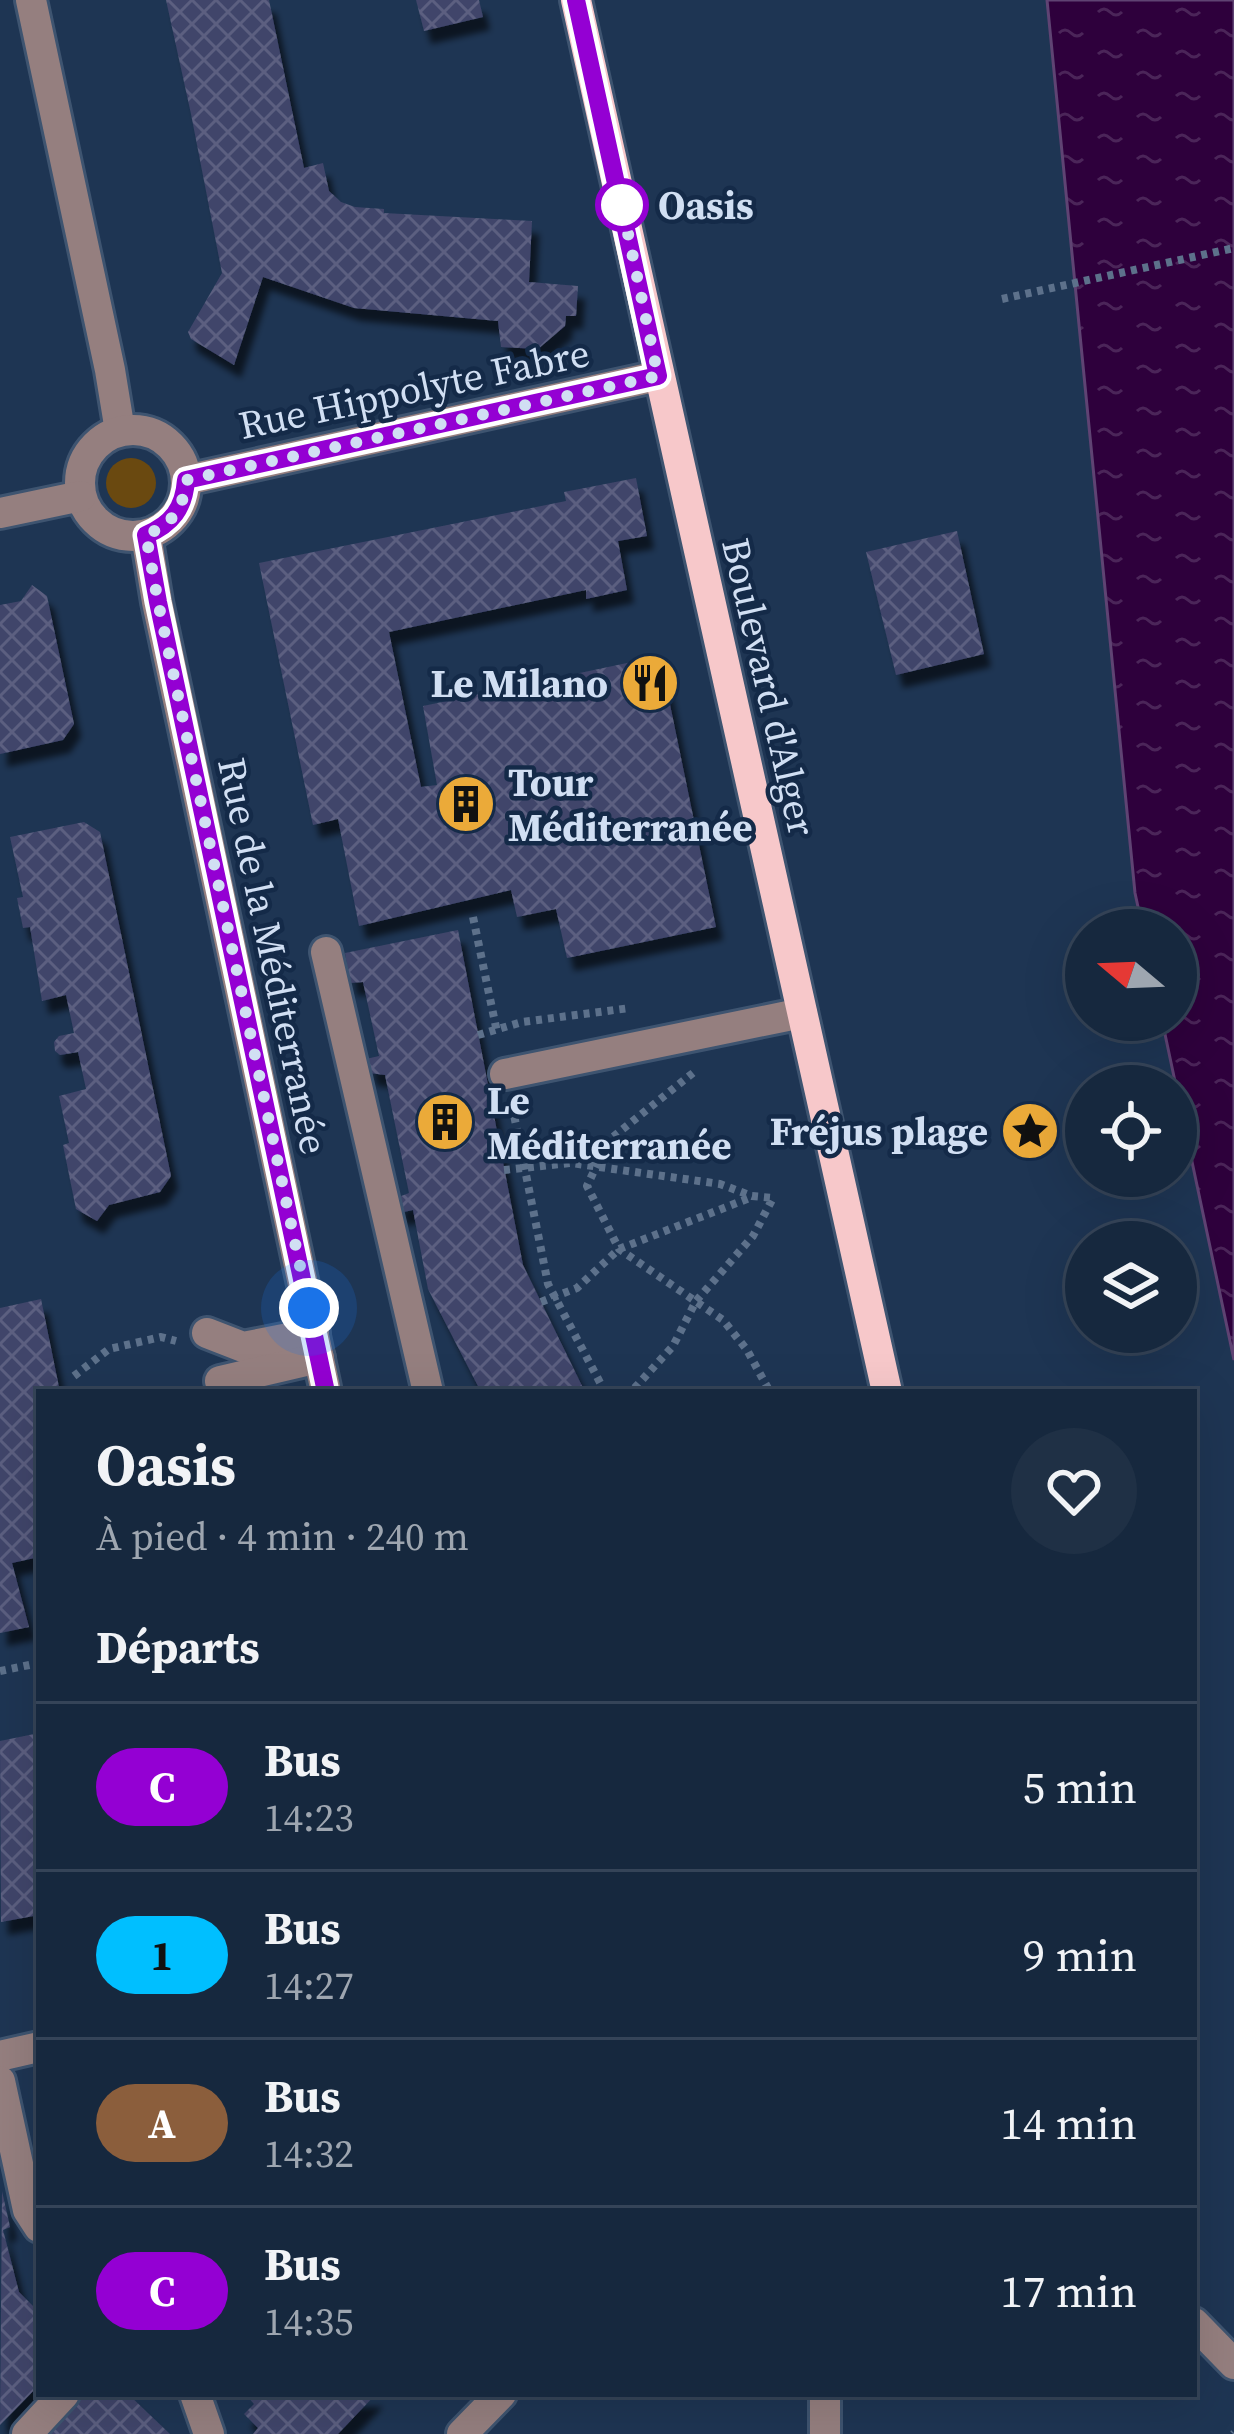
<!DOCTYPE html>
<html lang="fr">
<meta charset="utf-8">
<style>
body{margin:0;font-family:"Source Serif 4",serif;background:#1f3045;color:#f1f3f6;height:100vh;display:flex;flex-direction:column;font-size:45px;white-space:nowrap}
*{box-sizing:border-box;margin:0}
p{font-size:39px;color:#9ea6b0}
.icon{flex:none;width:66px;height:66px;fill:none;stroke:currentColor;stroke-width:2;stroke-linecap:round;stroke-linejoin:round}
.map{position:relative;flex:1;overflow:hidden}
.details{position:absolute;left:36px;top:1389px;width:1161px;height:1008px;display:flex;flex-direction:column;background:#16283e;border-radius:0px;box-shadow:0 12px 48px #0002,0 0 0 3px #354458}
.details>*{flex:none}
.badge{padding:0 24px;border-radius:39px;font-size:42px;line-height:78px}
.needle{width:78px;rotate:289deg}
.fabs{position:absolute;left:1065px;top:909px;display:grid;gap:24px}
.fabs a{display:grid;place-items:center;width:132px;height:132px;border-radius:50%;background:#16283e;box-shadow:0 12px 48px #0002,0 0 0 3px #354458;font-size:60px}
.you{position:absolute;width:60px;height:60px;margin:-30px;border:9px solid #fff;border-radius:50%;background:#1a73e8;box-shadow:0 0 0 18px #1a73e833}
.map>.badge{position:absolute;translate:-50% -50%;box-shadow:0 0 0 6px #fff}
h2{padding:0 60px;font-size:45px;line-height:108px}
.round{display:grid;place-items:center;flex:none;width:126px;height:126px;border-radius:63px;background:#1f3045}
.headline{display:flex;align-items:center;justify-content:space-between;height:204px;padding:0 60px}
h1{font-size:57px;font-weight:700;line-height:90px}
ul{padding:0;list-style:none}
li{display:flex;align-items:center;gap:36px;height:168px;padding:0 60px;border-top:3px solid #354458}
li div{flex:1}
li b{display:block;font-size:45px}
li em{font-style:normal}
li .badge{min-width:132px;font-weight:700;text-align:center}
.map>svg:first-child{display:block}
.grass{fill:#6a4910}
.water{fill:url(#water-ripples);stroke:#5f4373;stroke-width:3}
.building{fill:url(#building-cross-hatch);filter:url(#shadow)}
.lines{fill:none;stroke-linecap:round;stroke-linejoin:round}
.minor-casing{stroke:#3e5470;stroke-width:36}
.major-casing{stroke:#3e5470;stroke-width:36}
.path{stroke:#5d718b;stroke-width:8;stroke-dasharray:6 6;stroke-linecap:butt}
.minor{stroke:#957f7f;stroke-width:30}
.major{stroke:#f7c8ca;stroke-width:30}
.line-casing{stroke:#fff;stroke-width:27}
.line{stroke:#9400d3;stroke-width:18}
.walk{stroke:#d1dff3;stroke-width:12;stroke-dasharray:0 21.6}
.stop-dot{fill:#fff;stroke:#9400d3;stroke-width:6}
.labels{text-anchor:middle;dominant-baseline:central;stroke-width:9;stroke-linejoin:round;paint-order:stroke}
.stop-label{font-size:39px;font-weight:bold;fill:#d1dff3;stroke:#142a48;text-anchor:start}
.street-label{font-size:39px;fill:#d1dff3;stroke:#142a48}
.poi-label{font-size:39px;font-weight:bold;fill:#d1dff3;stroke:#142a48;text-anchor:end}
</style>
<div class="map">
<svg width="1234" height="2434" viewBox="0 0 1234 2434">
<defs>
<pattern id="water-ripples" width="26" height="14" patternUnits="userSpaceOnUse" patternTransform="scale(3)"><rect width="26" height="14" fill="#2e003c"/><path d="M2 4q2-2 4 0t4 0M15 11q2-2 4 0t4 0" fill="none" stroke="#4b2559"/></pattern>
<pattern id="building-cross-hatch" width="8" height="8" patternUnits="userSpaceOnUse" patternTransform="scale(3)"><rect width="8" height="8" fill="#40456a"/><path d="M0 0l8 8M0 8l8-8" fill="none" stroke="#5b5f80"/></pattern>
<filter id="shadow"><feDropShadow dx="7" dy="13" stdDeviation="3" flood-color="#0009"/></filter>
</defs>
<rect width="100%" height="100%" fill="#1e3553"/>
<circle class="grass" cx="131" cy="483" r="25"/>
<path class="water" d="M1047,0H1234V1360L1162,1020H1176V930H1143L1135,893Z"/>
<g class="building">
<path d="M166,0H269L304,168L323,163L329,191L341,202L355,207L384,209V213L532,221L529,282L578,286L576,316H566L565,326L538,349L501,347L498,321L354,308L263,277L234,365L191,339L188,332L222,273L191,114Z"/>
<path d="M416,0H479L483,17L424,31Z"/>
<path d="M636,478L647,536L618,541L627,590L586,599V590L389,632L421,787L437,785L423,706L660,656L716,927L567,958L556,909L517,917L511,890L359,926L338,819L313,825L259,563L566,501L564,492Z"/>
<path d="M957,531L984,654L896,675L866,552Z"/>
<path d="M32,585L47,596L74,724L63,740L0,754V605L21,601Z"/>
<path d="M84,822L100,832L171,1176L160,1192L109,1205L97,1221L76,1209L63,1145L69,1143L59,1096L86,1089L78,1052L60,1055L55,1051L54,1042L59,1036L74,1033L66,995L42,1001L30,927L23,928L17,898L23,897L10,837Z"/>
<path d="M458,930L523,1265L585,1392H481L428,1289L413,1210L399,1213L396,1198L409,1193L385,1075L370,1073L366,1059L379,1056L363,982L350,983L345,953Z"/>
<path d="M41,1299L60,1392H39V1557L12,1563L29,1627L0,1633V1308Z"/>
<path d="M39,1733V1915L1,1922L0,1741Z"/>
<path d="M2,2191L10,2227L3,2230L19,2292L39,2312V2385L0,2425Z"/>
<path d="M81,2394H128L170,2434H42Z"/>
<path d="M245,2394H376L338,2434H253L258,2428L244,2414L254,2404Z"/>
</g>
<g class="lines">
<defs>
<g id="minor">
<path d="M31,0L110,370L120,431"/>
<circle cx="133" cy="483" r="53"/>
<path d="M186,480L658,376"/>
<path d="M0,513L81,496"/>
<path d="M146,535L157,602L326,1392"/>
<path d="M326,952L428,1392"/>
<path d="M505,1074L802,1013"/>
<path d="M207,1333L243,1347L314,1333"/>
<path d="M220,1381L319,1358"/>
<path d="M0,2056L39,2047"/>
<path d="M0,2081L28,2210L39,2227"/>
<path d="M1194,2323L1234,2364"/>
<path d="M195,2394L209,2434"/>
<path d="M27,2434L64,2394"/>
<path d="M462,2434L501,2394"/>
<path d="M825,2434V2394"/>
</g>
<path id="major" d="M576,0L887,1392"/>
</defs>
<use href="#minor" class="minor-casing"/>
<use href="#major" class="major-casing"/>
<g class="path">
<path d="M1002,299L1234,248"/>
<path d="M473,917L497,1032"/>
<path d="M478,1035L522,1022L630,1008"/>
<path d="M693,1073L608,1141L587,1186L619,1249L723,1320L747,1350L770,1392"/>
<path d="M512,1105L548,1284L605,1392"/>
<path d="M504,1170L571,1163L720,1184L752,1196L773,1198L753,1236L696,1301L673,1346L631,1392"/>
<path d="M541,1302L577,1288L619,1249L752,1197"/>
<path d="M74,1376L109,1349L161,1337L176,1341"/>
<path d="M0,1671L39,1663"/>
<path d="M1233,2434L1234,2433"/>
</g>
<use href="#minor" class="minor"/>
<use href="#major" class="major"/>
</g>
<g class="lines">
<defs>
<path id="line" d="M326,1392L158,602L146,535C172,524 184,508 186,480L658,376L576,0"/>
</defs>
<use href="#line" class="line-casing"/>
<use href="#line" class="line"/>
<path class="walk" d="M309,1308L158,602L146,535C172,524 184,508 186,480L658,376L622,205"/>
</g>
<defs>
<symbol id="restaurant-disc" viewBox="-11 -11 22 22"><circle r="9.5" fill="#ebaa39" stroke="#142a48"/><path d="M-5-6h1v4h1v-4h1v4h1v-4h1v5L-1.5 .5V6h-2V.5L-5-1ZM5-6V6H3V1.5H1.5Q1.5-4 5-6Z" fill="#111"/></symbol>
<symbol id="building-disc" viewBox="-11 -11 22 22"><circle r="9.5" fill="#ebaa39" stroke="#142a48"/><path d="M-4-6H4V6H1V3H-1V6H-4ZM-2.5-4.3h1.7v1.8h-1.7ZM.8-4.3h1.7v1.8H.8ZM-2.5-1h1.7V.8h-1.7ZM.8-1h1.7V.8H.8Z" fill="#111"/></symbol>
<symbol id="sight-disc" viewBox="-11 -11 22 22"><circle r="9.5" fill="#ebaa39" stroke="#142a48"/><path d="M0-6L1.8-2.2L6-1.7L2.9 1.2L3.7 5.4L0 3.3L-3.7 5.4L-2.9 1.2L-6-1.7L-1.8-2.2Z" fill="#111"/></symbol>
</defs>
<g fill-rule="evenodd">
<use href="#restaurant-disc" x="617" y="650" width="66" height="66"/>
<use href="#building-disc" x="433" y="771" width="66" height="66"/>
<use href="#building-disc" x="412" y="1089" width="66" height="66"/>
<use href="#sight-disc" x="997" y="1098" width="66" height="66"/>
</g>
<circle class="stop-dot" cx="622" cy="205" r="24"/>
<g class="labels">
<g class="stop-label">
<text x="658" y="205">Oasis</text>
</g>
<g class="street-label">
<text transform="translate(414 389) rotate(-12)">Rue Hippolyte Fabre</text>
<text transform="translate(769 687) rotate(77)">Boulevard d'Alger</text>
<text transform="translate(273 956) rotate(78)">Rue de la Méditerranée</text>
</g>
<g class="poi-label">
<text x="608" y="683">Le Milano</text>
<text x="508" y="782" text-anchor="start">Tour<tspan x="508" dy="45">Méditerranée</tspan></text>
<text x="487" y="1100" text-anchor="start">Le<tspan x="487" dy="45">Méditerranée</tspan></text>
<text x="988" y="1131">Fréjus plage</text>
</g>
</g>
</svg>
<div class="fabs">
<a><svg class="needle" viewBox="-14 -14 28 28"><path d="M0-13l5 13h-10z" fill="#e53935"/><path d="M0 13l5-13h-10z" fill="#9ea6b0"/></svg></a>
<a><svg class="icon" aria-label="locate" viewBox="0 0 24 24"><circle cx="12" cy="12" r="6"/><path d="M12 2v4M12 18v4M2 12h4M18 12h4"/></svg></a>
<a><svg class="icon" aria-label="layers" viewBox="0 0 24 24"><path d="M12 4l9 5-9 5-9-5zM3 14l9 5 9-5"/></svg></a>
</div>
<div class="you" style="left:309px;top:1308px"></div>
<section class="details">
<div class="headline"><div><h1>Oasis</h1><p>À pied · 4 min · 240 m</p></div><a class="round"><svg class="icon" aria-label="heart" viewBox="0 0 24 24"><path d="M12 20l-8-8c-3-5 5-10 8-4 3-6 11-1 8 4z"/></svg></a></div>
<h2>Départs</h2>
<ul>
<li><span class="badge" style="background:#9400d3;color:#fff">C</span><div><b>Bus</b><p>14:23</p></div><em>5 min</em></li>
<li><span class="badge" style="background:#00bfff;color:#111">1</span><div><b>Bus</b><p>14:27</p></div><em>9 min</em></li>
<li><span class="badge" style="background:#8b5e3c;color:#fff">A</span><div><b>Bus</b><p>14:32</p></div><em>14 min</em></li>
<li><span class="badge" style="background:#9400d3;color:#fff">C</span><div><b>Bus</b><p>14:35</p></div><em>17 min</em></li>
</ul>
</section>
</div>
